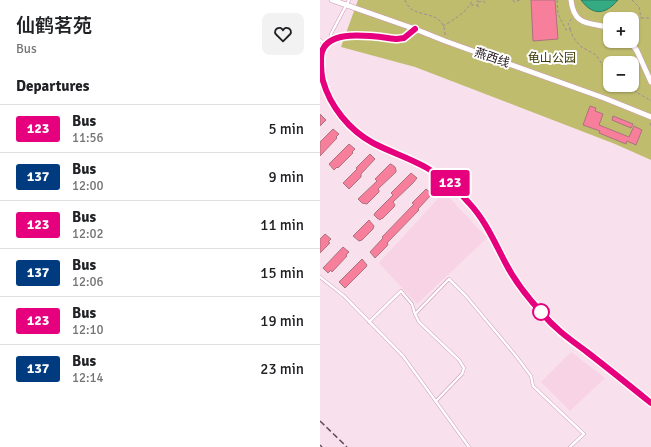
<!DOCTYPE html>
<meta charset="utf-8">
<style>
body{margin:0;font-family:Signika,"Noto Sans SC",sans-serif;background:#f2f2f2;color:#202124;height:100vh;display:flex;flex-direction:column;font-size:15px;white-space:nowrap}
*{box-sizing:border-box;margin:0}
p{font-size:13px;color:#757577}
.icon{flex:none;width:22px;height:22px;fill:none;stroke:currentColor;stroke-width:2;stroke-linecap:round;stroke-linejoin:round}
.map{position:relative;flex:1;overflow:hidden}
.side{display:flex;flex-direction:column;background:#fff;width:320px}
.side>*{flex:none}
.badge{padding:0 8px;border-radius:3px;font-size:14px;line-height:26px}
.tools{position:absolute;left:283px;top:12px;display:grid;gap:8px}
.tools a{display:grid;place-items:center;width:36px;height:36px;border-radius:8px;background:#fff;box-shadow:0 1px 3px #0004;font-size:20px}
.map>.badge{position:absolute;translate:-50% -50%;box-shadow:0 0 0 2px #fff}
h2{padding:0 16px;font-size:15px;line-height:36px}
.round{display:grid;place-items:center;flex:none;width:42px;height:42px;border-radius:8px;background:#f2f2f2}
.head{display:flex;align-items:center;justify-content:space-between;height:68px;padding:0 16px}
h1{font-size:19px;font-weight:600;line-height:30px}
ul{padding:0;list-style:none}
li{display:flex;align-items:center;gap:12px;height:48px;padding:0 16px;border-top:1px solid #e0e0e0}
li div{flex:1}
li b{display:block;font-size:15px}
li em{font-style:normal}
li .badge{min-width:44px;font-weight:700;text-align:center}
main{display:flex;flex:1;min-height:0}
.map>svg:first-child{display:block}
.built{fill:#f8d2e5}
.green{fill:#c0bc6e;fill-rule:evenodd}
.water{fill:#35ab83;stroke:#2d7a61}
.building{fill:#f87f9c;stroke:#ab727e}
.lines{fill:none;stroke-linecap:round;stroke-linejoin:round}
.service-casing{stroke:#cd98b4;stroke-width:3.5}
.minor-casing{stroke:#cd98b4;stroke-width:6}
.path{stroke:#a08b96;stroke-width:1;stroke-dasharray:3 2;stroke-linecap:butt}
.service{stroke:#fff;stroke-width:2.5}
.minor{stroke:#fff;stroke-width:5}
.rail{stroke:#614d58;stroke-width:1.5;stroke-dasharray:6 3;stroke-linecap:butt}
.line-casing{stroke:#fff;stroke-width:9}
.line{stroke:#e6007e;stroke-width:6}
.stop-dot{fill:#fff;stroke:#e6007e;stroke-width:2}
.labels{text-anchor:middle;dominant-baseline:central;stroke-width:4;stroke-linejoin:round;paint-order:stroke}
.street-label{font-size:12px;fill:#1a0812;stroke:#fff}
.park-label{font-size:12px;fill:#3c3900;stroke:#fff}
</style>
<main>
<section class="side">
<div class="head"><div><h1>仙鹤茗苑</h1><p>Bus</p></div><a class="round"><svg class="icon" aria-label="heart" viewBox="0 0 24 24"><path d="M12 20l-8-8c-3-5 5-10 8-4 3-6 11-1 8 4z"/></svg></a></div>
<h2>Departures</h2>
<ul>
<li><span class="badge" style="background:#e6007e;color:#fff">123</span><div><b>Bus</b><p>11:56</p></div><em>5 min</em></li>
<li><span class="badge" style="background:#003b80;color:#fff">137</span><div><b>Bus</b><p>12:00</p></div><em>9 min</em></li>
<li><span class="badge" style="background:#e6007e;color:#fff">123</span><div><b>Bus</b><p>12:02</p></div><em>11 min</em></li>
<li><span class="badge" style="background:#003b80;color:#fff">137</span><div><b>Bus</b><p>12:06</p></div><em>15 min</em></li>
<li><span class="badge" style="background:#e6007e;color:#fff">123</span><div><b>Bus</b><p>12:10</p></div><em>19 min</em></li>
<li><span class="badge" style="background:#003b80;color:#fff">137</span><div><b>Bus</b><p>12:14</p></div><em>23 min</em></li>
</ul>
</section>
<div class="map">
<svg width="331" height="447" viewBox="0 0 331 447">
<rect width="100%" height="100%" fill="#f8e1ed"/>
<g class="built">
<path d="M124,192L167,238L97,304L59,263Z"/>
<path d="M251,352L285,378L250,411L221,382Z"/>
</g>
<path class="green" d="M38,0H331V160L295,144L95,67L21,47ZM290,19H312V41H290ZM290,63H312V85H290Z"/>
<path class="water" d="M261,0H298C285,15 273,16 261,0Z"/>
<g class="building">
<path d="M211,0H235L238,39L213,41Z"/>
<path d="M270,106L276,108L275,111L283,114L279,125L309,137L314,126L322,130L316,145L307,141L306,144L279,133L280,131L263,125Z"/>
<path d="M0,114L6,120L0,126Z"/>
<path d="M293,116L313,124L311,128L292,120Z"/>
<path d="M13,129L19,134L16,137L17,138L0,156V142Z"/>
<path d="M29,144L35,149L32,152L33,153L18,168L17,167L14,170L9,164Z"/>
<path d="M50,154L55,159L41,174V177L29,189L23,183L37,169L36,168Z"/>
<path d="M70,164H71L75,167L76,170V172L58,189L59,190V192L47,204L42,203L38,199L57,181L55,179Z"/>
<path d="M91,173L97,178L93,183L73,202L75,205L74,207L62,219V218L60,220L57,218L54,215L55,213L73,195L71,193Z"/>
<path d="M106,189L112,194L98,209L99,210L67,243L68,244L67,246L55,258L50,252L63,238L62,237L94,204L92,203Z"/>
<path d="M49,220L54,226L53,229L42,240L39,241L33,236Z"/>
<path d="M5,234L11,239L8,242L10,243L0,253V239Z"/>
<path d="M23,247L29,252L26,255L27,256L12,272L11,270L8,273L3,268Z"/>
<path d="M42,259L47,265L46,267L25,288L19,282Z"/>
</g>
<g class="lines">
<defs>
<g id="service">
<path d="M0,40L6,45"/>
<path d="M10,40L11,34L29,0"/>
<path d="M0,277L24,296L83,356L149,447"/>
<path d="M95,314L129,279L146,296L196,356L211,376L213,386L264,434L250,447"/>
<path d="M49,322L81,291L92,304L95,314L99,322L139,360L144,368L142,374L116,401"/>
</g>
<g id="minor">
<path d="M12,0L95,29L125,41L284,98L331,117"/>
<path d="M251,0C254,27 270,22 290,28"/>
<path d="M95,29L84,38L77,39C56,37 0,26 1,60C1,67 1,74 3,81C10,106 29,130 53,143C70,152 90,158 107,168C123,177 137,189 149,203C165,220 174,241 185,262C194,280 208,298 222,313C235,329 251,340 267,352C289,369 310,386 331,403"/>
<path d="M310,41L317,51L331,82"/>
</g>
</defs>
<use href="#service" class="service-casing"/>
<use href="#minor" class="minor-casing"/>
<g class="path">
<path d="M85,0C86,3 88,6 90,8C101,18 126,10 125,37"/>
<path d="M193,0L194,2L200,0"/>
<path d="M237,0L238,14L246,30L250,29V27L248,24L252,18"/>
<path d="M312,0L319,7L321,18"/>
<path d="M158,2L163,1L166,3"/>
<path d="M151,5H158L157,0"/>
<path d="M157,5L160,9"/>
<path d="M312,22L320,18H331"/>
<path d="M123,26C132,21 150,10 152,0"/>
<path d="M250,29L253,37L260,46L276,55L284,67L290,72"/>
<path d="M305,85L331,101"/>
<path d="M330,123L331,126"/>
</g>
<use href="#service" class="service"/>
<use href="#minor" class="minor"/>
<g class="rail">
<path d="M0,421L27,447"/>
<path d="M0,445L2,447"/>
</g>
</g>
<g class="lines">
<defs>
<path id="line" d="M95,29L84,38L77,39C56,37 0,25 1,60C1,67 1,74 3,81C10,106 29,130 53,143C70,152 90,158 107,168C123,177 137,189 149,203C165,220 174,241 185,262C194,280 208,298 222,313C235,329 251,340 267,352C289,369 310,386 331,403"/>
</defs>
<use href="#line" class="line-casing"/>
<use href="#line" class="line"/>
</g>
<circle class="stop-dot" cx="221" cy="312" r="8"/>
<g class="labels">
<g class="street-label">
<text transform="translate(172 58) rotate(19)">燕西线</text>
</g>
<g class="park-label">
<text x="232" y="58">龟山公园</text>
</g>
</g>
</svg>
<div class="tools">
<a>+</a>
<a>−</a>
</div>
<b class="badge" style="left:130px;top:183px;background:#e6007e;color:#fff">123</b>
</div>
</main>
